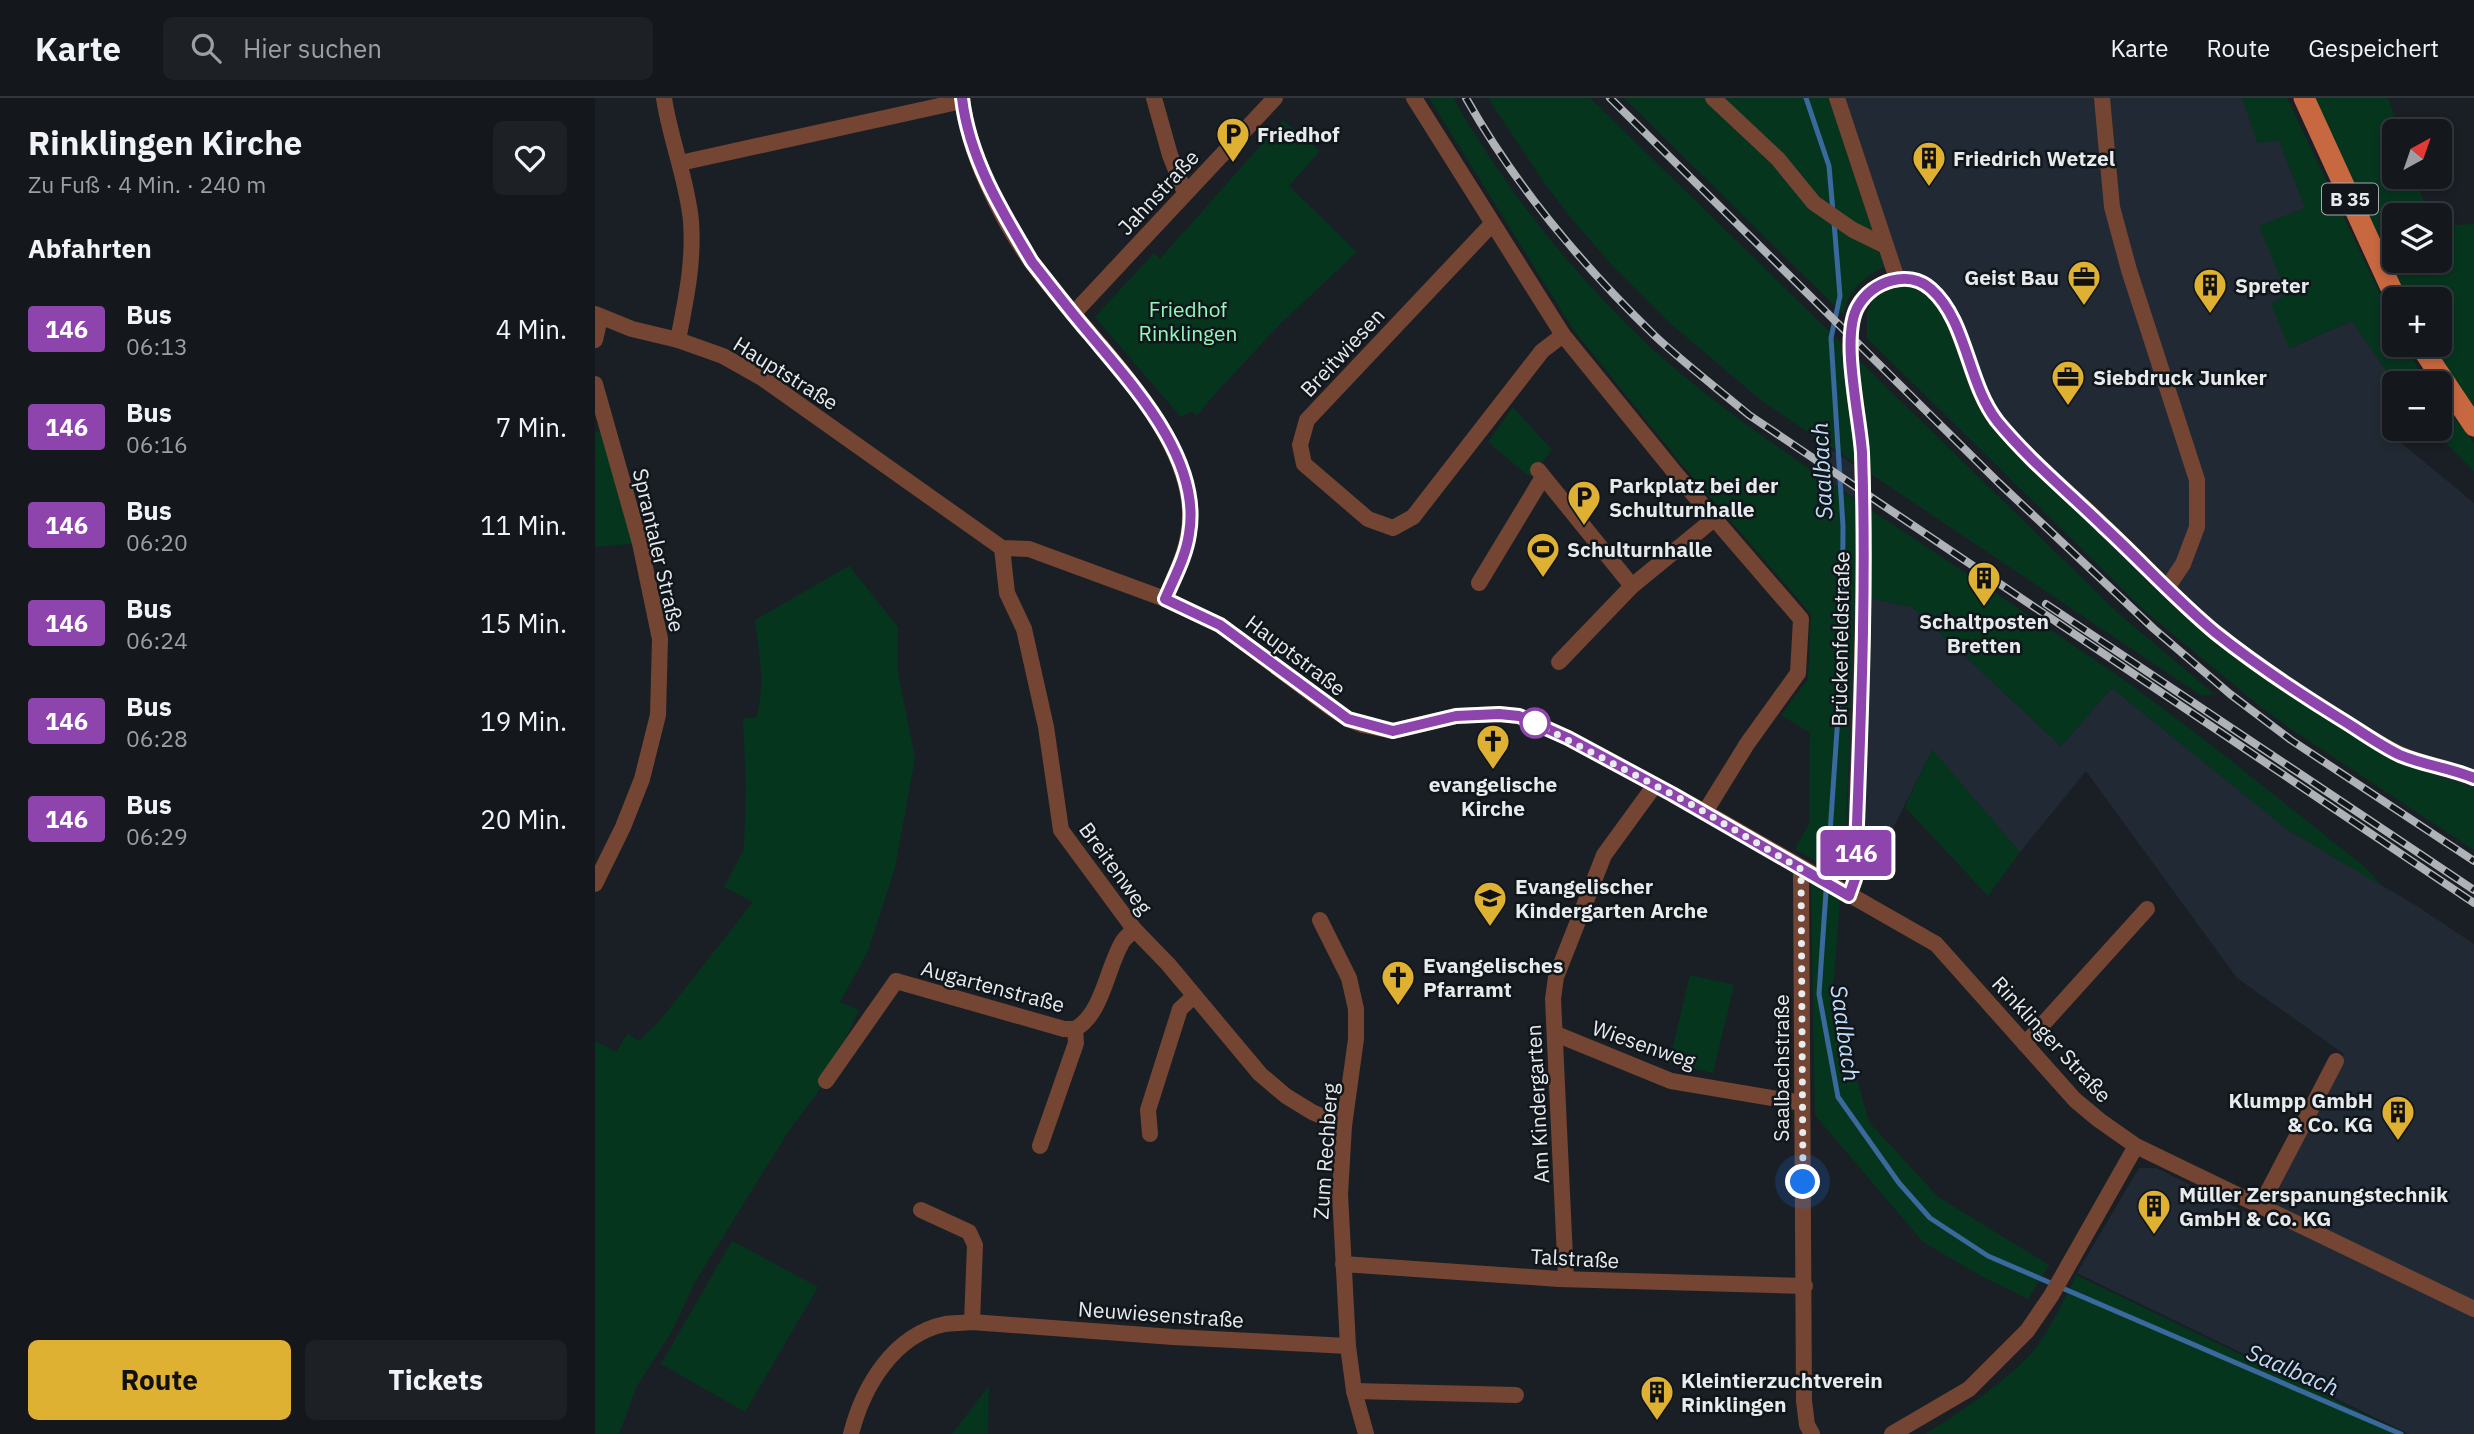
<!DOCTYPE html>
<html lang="de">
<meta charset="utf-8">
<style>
body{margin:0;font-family:"IBM Plex Sans",sans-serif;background:#1d2025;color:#f1f3f6;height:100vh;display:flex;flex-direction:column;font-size:26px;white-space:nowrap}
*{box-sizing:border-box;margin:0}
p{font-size:23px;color:#9d9fa3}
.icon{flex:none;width:38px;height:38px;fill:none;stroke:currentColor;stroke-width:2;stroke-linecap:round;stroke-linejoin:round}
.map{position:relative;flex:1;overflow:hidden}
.side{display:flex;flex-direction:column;background:#14171c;width:595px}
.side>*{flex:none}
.badge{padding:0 14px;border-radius:5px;font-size:24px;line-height:46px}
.needle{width:46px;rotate:40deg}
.tools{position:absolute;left:1787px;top:21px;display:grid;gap:14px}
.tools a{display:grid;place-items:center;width:70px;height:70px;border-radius:10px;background:#14171c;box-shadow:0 4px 10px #0003,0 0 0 2px #33363b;font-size:35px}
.you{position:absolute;width:35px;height:35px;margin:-18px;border:5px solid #fff;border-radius:50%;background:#1a73e8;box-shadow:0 0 0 10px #1a73e833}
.map>.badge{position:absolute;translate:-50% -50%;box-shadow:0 0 0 4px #fff}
h2{padding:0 28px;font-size:26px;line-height:63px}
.round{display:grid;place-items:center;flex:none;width:74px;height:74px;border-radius:10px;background:#1d2025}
.headline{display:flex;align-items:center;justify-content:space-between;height:119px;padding:0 28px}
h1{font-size:33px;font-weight:800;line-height:52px}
.button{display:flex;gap:14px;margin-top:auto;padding:14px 28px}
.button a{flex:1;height:80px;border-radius:10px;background:#deb133;color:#111;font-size:28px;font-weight:800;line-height:80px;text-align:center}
.button a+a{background:#1d2025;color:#f1f3f6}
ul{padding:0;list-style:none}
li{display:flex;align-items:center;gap:21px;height:98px;padding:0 28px}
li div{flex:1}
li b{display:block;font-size:26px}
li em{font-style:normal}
li .badge{min-width:77px;font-weight:700;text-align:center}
header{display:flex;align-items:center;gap:42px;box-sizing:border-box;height:98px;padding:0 35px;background:#14171c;border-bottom:2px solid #33363b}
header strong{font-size:33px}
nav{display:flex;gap:38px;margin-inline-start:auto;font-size:24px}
.search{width:490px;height:63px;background:#1d2025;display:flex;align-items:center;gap:18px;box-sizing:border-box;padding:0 24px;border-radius:10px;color:#9d9fa3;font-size:26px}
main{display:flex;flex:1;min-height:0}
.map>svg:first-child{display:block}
.built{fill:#212a34}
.green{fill:#06351e}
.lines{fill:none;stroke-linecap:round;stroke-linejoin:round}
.stream{stroke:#3a699d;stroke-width:5}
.minor{stroke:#734532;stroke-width:16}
.primary{stroke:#c86840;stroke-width:21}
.rail-casing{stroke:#afb3b7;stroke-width:8}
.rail{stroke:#11161b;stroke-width:5;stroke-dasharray:16;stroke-linecap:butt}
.line-casing{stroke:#fff;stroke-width:16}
.line{stroke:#8e44ad;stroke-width:10}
.walk{stroke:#e7ebee;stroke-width:7;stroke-dasharray:0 12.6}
.stop-dot{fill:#fff;stroke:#8e44ad;stroke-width:3.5}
.labels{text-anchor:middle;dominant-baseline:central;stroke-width:5;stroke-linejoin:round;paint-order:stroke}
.shield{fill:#11161b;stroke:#a7abaf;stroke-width:2}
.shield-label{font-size:19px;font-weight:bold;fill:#e7ebee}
.poi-label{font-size:21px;font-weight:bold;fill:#e7ebee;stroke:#11161b;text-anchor:start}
.street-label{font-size:21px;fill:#e7ebee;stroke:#11161b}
.park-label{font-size:21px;fill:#92f8bc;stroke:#11161b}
.water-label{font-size:23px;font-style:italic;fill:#c1dcfa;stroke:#11161b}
</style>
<header>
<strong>Karte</strong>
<div class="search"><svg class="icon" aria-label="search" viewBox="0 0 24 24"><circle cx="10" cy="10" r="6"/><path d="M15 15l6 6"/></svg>Hier suchen</div>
<nav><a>Karte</a><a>Route</a><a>Gespeichert</a></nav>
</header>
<main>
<section class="side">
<div class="headline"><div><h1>Rinklingen Kirche</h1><p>Zu Fuß · 4 Min. · 240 m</p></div><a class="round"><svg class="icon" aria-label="heart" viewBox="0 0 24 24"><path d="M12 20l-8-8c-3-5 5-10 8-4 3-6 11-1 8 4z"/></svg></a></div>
<h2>Abfahrten</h2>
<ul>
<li><span class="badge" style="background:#8e44ad;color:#fff">146</span><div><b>Bus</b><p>06:13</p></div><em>4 Min.</em></li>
<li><span class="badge" style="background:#8e44ad;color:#fff">146</span><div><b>Bus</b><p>06:16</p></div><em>7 Min.</em></li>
<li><span class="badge" style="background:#8e44ad;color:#fff">146</span><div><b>Bus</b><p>06:20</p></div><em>11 Min.</em></li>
<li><span class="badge" style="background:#8e44ad;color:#fff">146</span><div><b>Bus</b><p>06:24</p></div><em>15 Min.</em></li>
<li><span class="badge" style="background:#8e44ad;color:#fff">146</span><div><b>Bus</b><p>06:28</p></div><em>19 Min.</em></li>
<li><span class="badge" style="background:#8e44ad;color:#fff">146</span><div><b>Bus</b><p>06:29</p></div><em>20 Min.</em></li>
</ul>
<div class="button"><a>Route</a><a>Tickets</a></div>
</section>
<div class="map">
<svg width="1879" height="1336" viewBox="0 0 1879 1336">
<rect width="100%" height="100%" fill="#1a1f25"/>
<g class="built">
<path d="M1235,0H1647L1663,45L1684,42L1710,110L1665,128L1692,196L1695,250L1757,223L1800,285L1799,331H1805L1799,339L1879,405V690L1799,664L1716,612L1620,544L1525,458L1431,359L1312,186L1289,169Z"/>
<path d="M1223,343L1276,378L1272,409L1220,374Z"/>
<path d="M1259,497L1317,509L1466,648L1517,590L1693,732L1820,807L1879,846V1336H1814L1482,1175L1544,1070H1561L1669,1123L1749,956L1642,880L1491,673L1425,754L1337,652L1290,746L1252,735Z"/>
</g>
<g class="green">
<path d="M834,0H861L859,2C912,93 977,175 1053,247C1115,304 1187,352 1256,399C1336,452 1417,506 1497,560C1592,624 1679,698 1770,769L1787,788L1693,732L1517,590L1466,648L1317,509L1260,497L1249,780L1200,751L1214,726L1215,635L1186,617L1213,581L1216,516L1089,369L978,231Z"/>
<path d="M893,0H995L1524,516L1619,596L1607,598L1167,303L1076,226L1016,166L980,125L948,83Z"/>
<path d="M1029,0H1235L1289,169C1270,178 1251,194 1249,217Z"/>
<path d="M1647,0H1692L1799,225V247H1809L1832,285H1800L1757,223L1694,250L1676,206L1692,196L1664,128L1710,110L1684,42L1663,45Z"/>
<path d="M1720,0H1793L1804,33H1799V79H1820L1833,117H1799V163H1844L1845,128L1879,126V308L1835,247H1844V201H1813Z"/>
<path d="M688,22L725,53L694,88L762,154L685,226L619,297L602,318L597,313L586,319L500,219L559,155L565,161Z"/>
<path d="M1312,186L1342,205L1396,321L1525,458L1590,519L1668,579L1799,664L1879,690V752L1702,635L1667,610L1550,513L1272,240V214L1280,197Z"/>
<path d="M1845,302L1879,345V373L1837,331H1844Z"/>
<path d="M918,309L957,352L935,379L893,344Z"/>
<path d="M13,332L45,445L0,449V335Z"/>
<path d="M254,468L303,529V574L320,660L300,770L273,853L245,904L264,912L231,983L195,1031L100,1184L77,1233L42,1288L24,1336H0V943L21,954L33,935L43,943L63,925L158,804L129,789L149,751L151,691L148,620H161C171,588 164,555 160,522Z"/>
<path d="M1337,651L1425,754L1393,798L1310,709Z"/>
<path d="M1216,785L1245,800L1238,894L1274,1024L1343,1099L1454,1167L1433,1201L1386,1178L1328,1144L1220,1017Z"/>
<path d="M1095,877L1139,887L1118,975L1074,965Z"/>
<path d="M137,1143L223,1189L150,1314L66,1266Z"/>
<path d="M1481,1177L1810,1336H1330C1365,1314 1401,1291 1431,1261C1450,1242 1469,1203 1481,1177Z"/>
<path d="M394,1288L393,1336H357Z"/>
</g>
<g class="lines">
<g class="stream">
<path d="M1211,0L1234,68L1238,114"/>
<path d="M1239,124L1245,198L1236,240L1248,428L1247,559L1224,896L1243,999L1304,1085L1335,1120L1393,1158L1806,1336"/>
</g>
<g class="minor">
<path d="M69,0C75,41 92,81 96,123C99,165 91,201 83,242"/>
<path d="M367,0C373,54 406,122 438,166C488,235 593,326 595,415C596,446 582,473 570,501"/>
<path d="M559,0L575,57L590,95"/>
<path d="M819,0L968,237L1081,376L1206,521L1203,575L1152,646L1110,714"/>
<path d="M1118,0L1183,61L1219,105L1258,132L1291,148"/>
<path d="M1242,0L1302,181"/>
<path d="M1507,0L1517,109L1534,172L1602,382V429L1588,466L1572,490"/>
<path d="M85,65L367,3"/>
<path d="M897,126L712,322L705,347L709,366L773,421L798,430L818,419L947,253L968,237"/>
<path d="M0,216L37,231L83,242L128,258L167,280L407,450L434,451L570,501L625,527L736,610L753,621L768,627L798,633L861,618L904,616L924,618L973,640L1110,714L1341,846L1480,1002L1504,1022L1541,1048L1879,1211"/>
<path d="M478,216L680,0"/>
<path d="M0,242L5,220"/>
<path d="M0,286L45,445L65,541L63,617L47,681L28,729L0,786"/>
<path d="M943,372L1037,488L1120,420"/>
<path d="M407,450L412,495L429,531L451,629L466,732L539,831L573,866L665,976L691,998L717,1014L749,1028"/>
<path d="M884,485L948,379"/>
<path d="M964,564L1037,488"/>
<path d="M1206,771L1209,1303L1212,1327L1217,1336"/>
<path d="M1254,798L1260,781C1264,639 1272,497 1267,355C1265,319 1245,237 1263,208C1278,183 1313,171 1336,191C1372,223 1371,284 1402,323C1434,362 1472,393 1508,427C1546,463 1581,502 1621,535C1659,566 1702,594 1744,620C1764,632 1784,647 1805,656C1829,667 1855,670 1879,680"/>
<path d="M725,822L754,880L761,911V941L749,1028L745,1096L753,1248L759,1293L771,1336"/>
<path d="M961,936L1076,983L1207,1005"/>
<path d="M1430,946L1552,811"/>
<path d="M231,983L301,883L469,931H480"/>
<path d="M555,1036L553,1012L585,911L599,898"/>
<path d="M445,1048L481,945L480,931C508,916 512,868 528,843C531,839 536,835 539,831"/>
<path d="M1666,1107L1741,963"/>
<path d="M326,1112L374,1134L380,1147L377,1224"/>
<path d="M748,1166L964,1181L1210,1188"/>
<path d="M971,1181L958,901L961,879L1009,757L1060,687"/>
<path d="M759,1293L921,1297"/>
<path d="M256,1336C268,1289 298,1237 350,1226C359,1225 368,1225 377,1224L578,1239L753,1248"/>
<path d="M1297,1336L1374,1291L1432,1233L1456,1198L1541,1048"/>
</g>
<g class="primary">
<path d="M1709,0L1801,201"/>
<path d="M1825,247L1879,328"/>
</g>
<defs>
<g id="rail">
<path d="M871,0C921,89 987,167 1060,238C1090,266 1123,291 1154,317L1879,805"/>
<path d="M1015,0L1404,385L1559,531L1635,596L1696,642L1879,763"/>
<path d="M1451,506L1879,792"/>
</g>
</defs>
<use href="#rail" class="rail-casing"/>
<use href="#rail" class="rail"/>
</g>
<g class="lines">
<defs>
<path id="line" d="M367,0C374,60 407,114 437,164C456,188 474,212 494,235C538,288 607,361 594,436C591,458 579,480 570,501L625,527L753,621L798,633L861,618L904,616L924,618L973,640L1077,696L1254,798L1260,781C1265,639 1272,497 1267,355C1265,319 1245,238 1263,208C1278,183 1313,171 1336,191C1372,223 1372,284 1402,323C1434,362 1472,393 1508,428C1546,463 1581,502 1621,535C1660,566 1702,594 1744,620C1764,632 1784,647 1805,657C1829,667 1855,670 1879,680"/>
</defs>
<use href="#line" class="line-casing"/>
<use href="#line" class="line"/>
<path class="walk" d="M940,625L1094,705L1206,771L1208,1084"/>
</g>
<defs>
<symbol id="parking-pin" viewBox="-11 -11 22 30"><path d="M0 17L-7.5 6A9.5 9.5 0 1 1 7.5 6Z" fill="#deb133" stroke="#11161b"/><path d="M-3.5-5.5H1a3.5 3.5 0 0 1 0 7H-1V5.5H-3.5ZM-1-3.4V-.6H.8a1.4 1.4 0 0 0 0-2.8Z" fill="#111"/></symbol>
<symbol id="building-pin" viewBox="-11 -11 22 30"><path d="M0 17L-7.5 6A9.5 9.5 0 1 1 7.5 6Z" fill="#deb133" stroke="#11161b"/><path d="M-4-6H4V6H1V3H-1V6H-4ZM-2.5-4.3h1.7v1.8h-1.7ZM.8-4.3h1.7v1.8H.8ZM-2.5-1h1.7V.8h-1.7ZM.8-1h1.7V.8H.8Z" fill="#111"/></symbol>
<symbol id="office-pin" viewBox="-11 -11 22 30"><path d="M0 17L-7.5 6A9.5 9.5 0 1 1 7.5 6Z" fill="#deb133" stroke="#11161b"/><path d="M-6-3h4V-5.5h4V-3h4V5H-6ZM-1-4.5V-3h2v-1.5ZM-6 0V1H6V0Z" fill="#111"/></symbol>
<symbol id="stadium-pin" viewBox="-11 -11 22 30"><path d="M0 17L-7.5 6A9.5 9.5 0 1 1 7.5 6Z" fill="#deb133" stroke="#11161b"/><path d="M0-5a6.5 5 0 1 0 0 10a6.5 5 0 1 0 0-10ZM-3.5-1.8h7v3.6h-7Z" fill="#111"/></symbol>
<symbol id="church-pin" viewBox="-11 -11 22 30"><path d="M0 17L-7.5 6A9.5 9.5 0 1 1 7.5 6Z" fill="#deb133" stroke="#11161b"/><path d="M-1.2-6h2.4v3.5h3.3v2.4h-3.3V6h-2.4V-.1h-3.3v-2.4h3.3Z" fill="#111"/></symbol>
<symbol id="school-pin" viewBox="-11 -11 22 30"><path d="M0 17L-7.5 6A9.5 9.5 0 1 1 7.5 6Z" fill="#deb133" stroke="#11161b"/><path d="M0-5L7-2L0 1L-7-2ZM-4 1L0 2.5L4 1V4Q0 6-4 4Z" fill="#111"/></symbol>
</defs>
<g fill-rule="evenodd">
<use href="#parking-pin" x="619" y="17" width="38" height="52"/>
<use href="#building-pin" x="1315" y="41" width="38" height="52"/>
<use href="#office-pin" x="1470" y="160" width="38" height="52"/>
<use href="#building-pin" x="1596" y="168" width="38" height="52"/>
<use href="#office-pin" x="1454" y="260" width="38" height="52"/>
<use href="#parking-pin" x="970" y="380" width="38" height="52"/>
<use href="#stadium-pin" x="929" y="432" width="38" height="52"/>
<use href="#building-pin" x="1370" y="461" width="38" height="52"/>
<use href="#church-pin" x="879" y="624" width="38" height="52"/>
<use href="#school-pin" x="876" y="781" width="38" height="52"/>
<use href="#church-pin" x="784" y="860" width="38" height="52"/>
<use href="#building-pin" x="1784" y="995" width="38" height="52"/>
<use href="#building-pin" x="1540" y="1089" width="38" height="52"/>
<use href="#building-pin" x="1043" y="1275" width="38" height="52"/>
</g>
<circle class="stop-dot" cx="940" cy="625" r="14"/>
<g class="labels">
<rect class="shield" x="1727" y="85.5" width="56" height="31" rx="5"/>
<g class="shield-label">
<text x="1755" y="101">B 35</text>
</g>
<g class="poi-label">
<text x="662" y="36">Friedhof</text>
<text x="1358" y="60">Friedrich Wetzel</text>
<text x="1464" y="179" text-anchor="end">Geist Bau</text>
<text x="1640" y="187">Spreter</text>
<text x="1498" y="279">Siebdruck Junker</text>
<text x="1014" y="387">Parkplatz bei der<tspan x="1014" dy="24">Schulturnhalle</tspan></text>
<text x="972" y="451">Schulturnhalle</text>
<text x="1389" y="523" text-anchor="middle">Schaltposten<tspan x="1389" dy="24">Bretten</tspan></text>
<text x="898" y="686" text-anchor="middle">evangelische<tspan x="898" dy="24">Kirche</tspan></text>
<text x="920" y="788">Evangelischer<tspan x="920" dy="24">Kindergarten Arche</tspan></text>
<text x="828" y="867">Evangelisches<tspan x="828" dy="24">Pfarramt</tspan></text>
<text x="1778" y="1002" text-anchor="end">Klumpp GmbH<tspan x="1778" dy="24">&amp; Co. KG</tspan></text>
<text x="1584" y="1096">Müller Zerspanungstechnik<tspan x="1584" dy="24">GmbH &amp; Co. KG</tspan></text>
<text x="1086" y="1282">Kleintierzuchtverein<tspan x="1086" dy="24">Rinklingen</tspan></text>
</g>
<g class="street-label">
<text transform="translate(563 94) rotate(-47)">Jahnstraße</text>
<text transform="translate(747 254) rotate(-47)">Breitwiesen</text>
<text transform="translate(191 275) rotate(32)">Hauptstraße</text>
<text transform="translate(64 452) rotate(77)">Sprantaler Straße</text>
<text transform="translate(1245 541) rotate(-89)">Brückenfeldstraße</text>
<text transform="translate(701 557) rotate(37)">Hauptstraße</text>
<text transform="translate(521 770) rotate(54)">Breitenweg</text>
<text transform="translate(398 888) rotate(15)">Augartenstraße</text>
<text transform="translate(1457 941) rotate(47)">Rinklinger Straße</text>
<text transform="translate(1049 946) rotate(19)">Wiesenweg</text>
<text transform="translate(1186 970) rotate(-90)">Saalbachstraße</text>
<text transform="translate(942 1006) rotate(-93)">Am Kindergarten</text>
<text transform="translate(730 1053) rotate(-86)">Zum Rechberg</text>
<text transform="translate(980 1160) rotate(3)">Talstraße</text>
<text transform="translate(566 1216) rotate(4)">Neuwiesenstraße</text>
</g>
<g class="park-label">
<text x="593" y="211">Friedhof<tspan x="593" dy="24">Rinklingen</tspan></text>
</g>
<g class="water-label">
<text transform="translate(1226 373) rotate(-93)">Saalbach</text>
<text transform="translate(1251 935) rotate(82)">Saalbach</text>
<text transform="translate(1698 1271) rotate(23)">Saalbach</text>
</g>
</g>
</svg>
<div class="tools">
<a><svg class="needle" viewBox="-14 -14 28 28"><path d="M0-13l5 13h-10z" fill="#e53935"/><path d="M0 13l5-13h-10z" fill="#9d9fa3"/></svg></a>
<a><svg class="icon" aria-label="layers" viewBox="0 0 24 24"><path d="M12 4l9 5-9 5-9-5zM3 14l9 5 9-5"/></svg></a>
<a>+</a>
<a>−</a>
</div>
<div class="you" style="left:1208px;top:1084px"></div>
<b class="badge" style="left:1261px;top:755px;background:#8e44ad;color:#fff">146</b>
</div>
</main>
